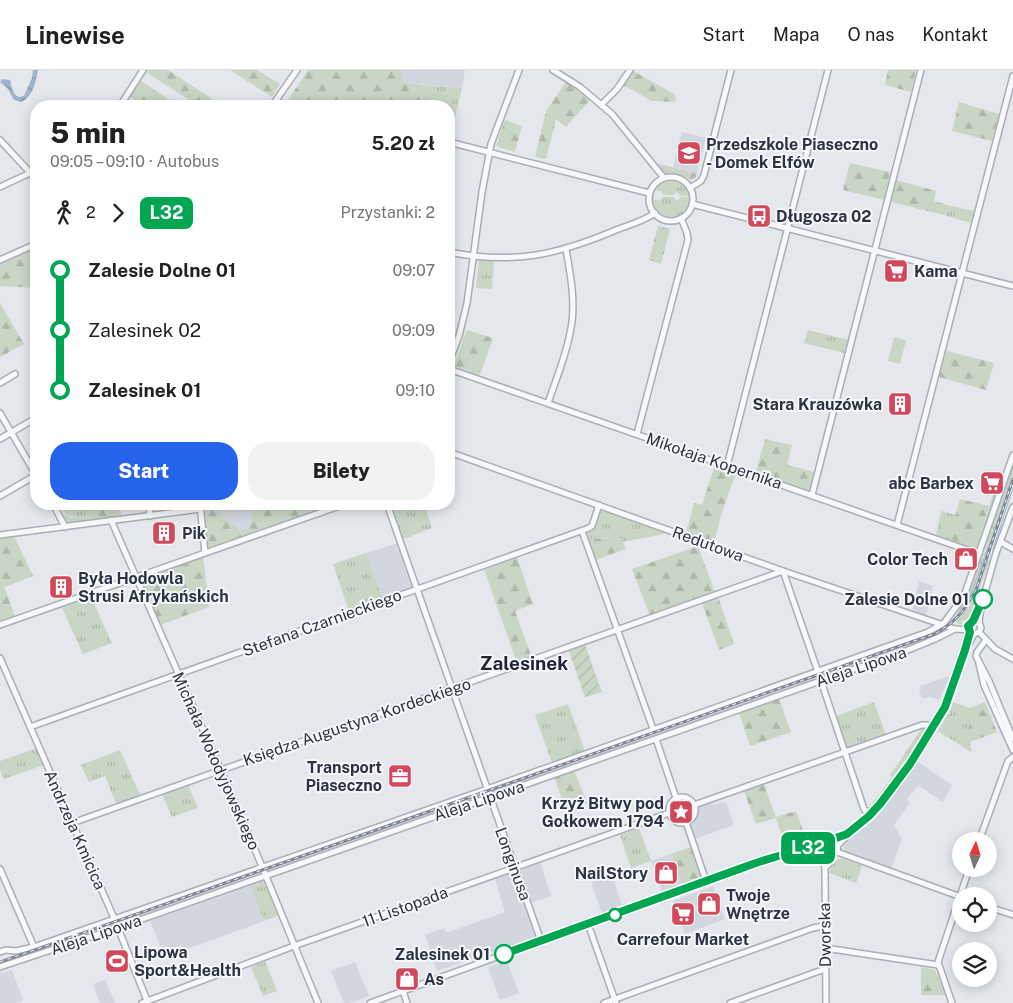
<!DOCTYPE html>
<html lang="pl">
<meta charset="utf-8">
<style>
body{margin:0;font-family:"Public Sans",sans-serif;background:#f2f2f2;color:#222;height:100vh;display:flex;flex-direction:column;font-size:19px;white-space:nowrap}
*{box-sizing:border-box;margin:0}
p{font-size:16px;color:#767676}
.icon{flex:none;width:28px;height:28px;fill:none;stroke:currentColor;stroke-width:2;stroke-linecap:round;stroke-linejoin:round}
.map{position:relative;flex:1;overflow:hidden}
.panel{position:absolute;left:30px;top:30px;width:425px;height:410px;display:flex;flex-direction:column;background:#fff;border-radius:20px;box-shadow:0 2px 12px #0003}
.panel>*{flex:none}
.badge{padding:0 10px;border-radius:8px;font-size:18px;line-height:32px}
.needle{width:32px;rotate:4deg}
.tools{position:absolute;left:952px;top:762px;display:grid;gap:10px}
.tools a{display:grid;place-items:center;width:45px;height:45px;border-radius:50%;background:#fff;box-shadow:0 2px 12px #0003;font-size:25px}
.map>.badge{position:absolute;translate:-50% -50%;box-shadow:0 0 0 2px #fff}
.legs{display:flex;align-items:center;gap:8px;height:55px;padding:0 20px;font-size:16px}
.legs p{margin-inline-start:auto}
.headline{display:flex;align-items:center;justify-content:space-between;height:85px;padding:0 20px}
h1{font-size:28px;font-weight:800;line-height:38px}
.action{display:flex;gap:10px;margin-top:auto;padding:10px 20px}
.action a{flex:1;height:58px;border-radius:20px;background:#2563eb;color:#fff;font-size:20px;font-weight:800;line-height:58px;text-align:center}
.action a+a{background:#f2f2f2;color:#222}
ul{padding:0 20px;list-style:none}
li{display:flex;align-items:center;gap:18px;height:60px;font-size:19px}
li i{display:grid;place-items:center;width:8px;height:100%;margin:0 6px;background:currentColor}
li i::after{content:'';width:12px;height:12px;margin:-6px;border:4px solid;border-radius:50%;background:#fff}
li p{margin-inline-start:auto}
li:first-child i{background:linear-gradient(#0000 50%,currentColor 0)}
li:last-child i{background:linear-gradient(currentColor 50%,#0000 0)}
header{display:flex;align-items:center;gap:30px;box-sizing:border-box;height:70px;padding:0 25px;background:#fff;border-bottom:1px solid #e0e0e0}
header strong{font-size:24px}
nav{display:flex;gap:28px;margin-inline-start:auto;font-size:18px}
.map>svg:first-child{display:block}
.built{fill:#d2d6de}
.grass{fill:url(#grass-tufts)}
.forest{fill:url(#forest-firs)}
.garden{fill:url(#garden-furrows)}
.pitch{fill:#c9d6c5}
.water{fill:url(#water-waves)}
.lines{fill:none;stroke-linecap:round;stroke-linejoin:round}
.stream{stroke:#9fb4cc;stroke-width:1}
.minor-casing{stroke:#a9aeb7;stroke-width:8}
.minor{stroke:#f7f8fa;stroke-width:5}
.rail-casing{stroke:#7d8696;stroke-width:3}
.rail{stroke:#f4f6f9;stroke-width:1;stroke-dasharray:4;stroke-linecap:butt}
.line-1-casing{stroke:#fff;stroke-width:11}
.line-1{stroke:#00a651;stroke-width:8}
.stop-1-dot{fill:#fff;stroke:#00a651;stroke-width:2.5}
.labels{text-anchor:middle;dominant-baseline:central;stroke-width:4;stroke-linejoin:round;paint-order:stroke}
.poi-label{font-size:16px;font-weight:bold;fill:#2b3445;stroke:#f4f6f9;text-anchor:start}
.street-label{font-size:16px;fill:#2b3445;stroke:#f4f6f9}
.stop-label{font-size:16px;font-weight:bold;fill:#2b3445;stroke:#f4f6f9;text-anchor:end}
.quarter-label{font-size:19px;font-weight:bold;fill:#1d2536;stroke:#f4f6f9}
</style>
<header>
<strong>Linewise</strong>
<nav><a>Start</a><a>Mapa</a><a>O nas</a><a>Kontakt</a></nav>
</header>
<div class="map">
<svg width="1013" height="933" viewBox="0 0 1013 933">
<defs>
<pattern id="grass-tufts" width="24" height="20" patternUnits="userSpaceOnUse" patternTransform="scale(1.25)"><rect width="24" height="20" fill="#c9d6c5"/><path d="M3 7l-1-3M5 7V3M7 7l1-3M15 17l-1-3M17 17v-4M19 17l1-3" fill="none" stroke="#adb8ab"/></pattern>
<pattern id="forest-firs" width="22" height="20" patternUnits="userSpaceOnUse" patternTransform="scale(1.25)"><rect width="22" height="20" fill="#c9d6c5"/><path d="M5 1l3.5 6h-7zM16 11l3.5 6h-7z" fill="#adb8ab"/></pattern>
<pattern id="garden-furrows" width="10" height="10" patternUnits="userSpaceOnUse" patternTransform="scale(1.25)"><rect width="10" height="10" fill="#c9d6c5"/><path d="M-1 1l2-2M0 10L10 0M9 11l2-2" fill="none" stroke="#adb8ab"/></pattern>
<pattern id="water-waves" width="16" height="10" patternUnits="userSpaceOnUse" patternTransform="scale(1.25)"><rect width="16" height="10" fill="#9fb4cc"/><path d="M0 5q4-4 8 0t8 0" fill="none" stroke="#8293a7"/></pattern>
</defs>
<rect width="100%" height="100%" fill="#e4e7ec"/>
<g class="built">
<path d="M401,0H465L462,18L401,12Z"/>
<path d="M682,62L706,68L697,103L673,97Z"/>
<path d="M1013,405V414L978,519L963,543L951,555L949,553L955,549L966,534L979,507Z"/>
<path d="M218,434H255L249,458L241,460L222,446Z"/>
<path d="M398,473L413,519L383,529L366,483Z"/>
<path d="M919,511L933,516L926,547L912,542Z"/>
<path d="M942,558L946,560L935,568L840,602L492,724L490,719Z"/>
<path d="M950,606L939,630L930,627L922,629L919,620L921,619L920,616Z"/>
<path d="M918,692L952,715L943,732L918,715L908,728L907,730L910,732L894,755L902,769L891,799L847,783L843,777L849,769L874,750Z"/>
<path d="M485,721L488,726L268,802L265,796Z"/>
<path d="M726,732L734,755L694,769L689,754L694,747L696,738L709,733L714,735Z"/>
<path d="M671,784L682,814L662,822L651,791Z"/>
<path d="M540,792L551,826L530,833L518,801Z"/>
<path d="M260,798L262,804L119,854L117,849Z"/>
<path d="M513,802L535,864V867L437,901L425,865L444,858L446,863L505,842L495,809Z"/>
<path d="M612,805L622,835L602,843L591,812Z"/>
<path d="M250,816L264,851L165,887L150,851Z"/>
<path d="M713,816L725,849L685,864L673,831Z"/>
<path d="M111,851L113,856L0,895V891L20,884L19,882Z"/>
<path d="M507,891L519,923L500,930L488,897Z"/>
<path d="M355,892L369,926L350,933H344L331,901Z"/>
<path d="M12,900L23,930L16,933H0V904Z"/>
<path d="M105,910L106,912L115,933H100L93,914Z"/>
</g>
<g class="grass">
<path d="M424,15L462,18L451,65H449V36H418Z"/>
<path d="M667,110C679,110 686,114 690,126H681L677,122L673,125H663L661,121L656,120L654,124V130H660L663,127H673L677,131L681,127H690C684,175 622,126 667,110Z"/>
<path d="M947,135L974,141L971,153L944,145Z"/>
<path d="M479,190L494,191L492,219L476,218Z"/>
<path d="M808,260L848,270L844,283L804,273Z"/>
<path d="M1013,391V405L986,487L983,486L987,473L985,472Z"/>
<path d="M993,424L995,425L977,479H974L973,480L945,471L946,468L936,465L941,441L956,445L950,469L976,478Z"/>
<path d="M58,434H87L93,445C75,447 69,451 58,434Z"/>
<path d="M389,434H424L432,458L401,470Z"/>
<path d="M602,440L669,463L623,472L621,468L588,469V462C595,456 595,446 602,440Z"/>
<path d="M366,483L383,529L349,541L333,494Z"/>
<path d="M983,487L985,488L972,524L955,548L968,522L979,491Z"/>
<path d="M988,489L990,490L977,525H975C976,535 974,543 965,551L963,550L962,553L963,554H958L956,551L973,528Z"/>
<path d="M91,527L112,573L83,584L62,538Z"/>
<path d="M874,632L886,665L846,679L834,647Z"/>
<path d="M953,632L970,638L971,682L938,661L930,672L943,653L947,644L949,645Z"/>
<path d="M568,634L585,681L552,693L535,645Z"/>
<path d="M926,657V660L880,726C878,733 873,739 866,740L863,730L867,738L872,734L892,707L890,705L920,661L919,660L893,669V668Z"/>
<path d="M37,678L44,695L4,709L0,700V691Z"/>
<path d="M120,680L141,727L117,736L105,706L89,712L81,695Z"/>
<path d="M188,715L198,738L172,747L162,724Z"/>
<path d="M639,758L651,791L631,798L620,765Z"/>
<path d="M835,789H844L862,796L856,813L829,803Z"/>
<path d="M265,811L279,845L264,851L250,816Z"/>
<path d="M265,891L277,921L263,926L251,897Z"/>
</g>
<g class="forest">
<path d="M148,0H168L212,29L207,36H199L147,3Z"/>
<path d="M230,0H257L280,14L272,27Z"/>
<path d="M308,0H401L402,12L424,15L418,36H284Z"/>
<path d="M888,0H916L911,22L885,15Z"/>
<path d="M633,1L676,25L675,32L652,31L623,15Z"/>
<path d="M141,11L179,36H144L130,27Z"/>
<path d="M566,12L590,30L566,57L556,49L546,89L535,87L546,41Z"/>
<path d="M959,32L999,44L992,71L952,61Z"/>
<path d="M505,50L522,56L515,82L496,76Z"/>
<path d="M850,93L890,102L884,130L843,120Z"/>
<path d="M659,94L697,103L696,107L691,110C682,105 673,105 663,102Z"/>
<path d="M896,110L936,121L934,131L947,135L944,145L891,132Z"/>
<path d="M658,156L670,159L661,194L649,190Z"/>
<path d="M36,177V218L0,216V194Z"/>
<path d="M0,233L24,274L0,287Z"/>
<path d="M467,260L493,268L480,305L454,296Z"/>
<path d="M946,281L994,293L986,320L939,307Z"/>
<path d="M765,369L792,375L787,395L814,402L809,421L756,402Z"/>
<path d="M715,395L736,403L722,442L714,472L686,463L694,433L702,435Z"/>
<path d="M960,429L989,436L976,478L949,469Z"/>
<path d="M87,434H116L123,447L69,454L66,451L64,444L72,448L92,445Z"/>
<path d="M201,434H218L222,446L241,460L249,458L255,434H338L210,479L206,477Z"/>
<path d="M14,466L33,506L4,517L16,548L0,553V468Z"/>
<path d="M621,468L626,479L596,490L588,469Z"/>
<path d="M698,476L715,523L650,546L632,499Z"/>
<path d="M203,486L209,537L160,555L140,508Z"/>
<path d="M517,487L533,534L515,541L532,588L517,593L484,499Z"/>
<path d="M718,527L734,574L719,580L702,533Z"/>
<path d="M779,629L791,662L750,676L739,643Z"/>
<path d="M985,632L997,662L970,672V638Z"/>
<path d="M574,700L587,733L566,740L554,707Z"/>
<path d="M764,715L776,747L796,741L807,771L786,777L776,748L756,754L744,721Z"/>
<circle cx="681" cy="740" r="10"/>
<path d="M691,777L701,807L682,814L671,784Z"/>
<path d="M921,897L935,900L946,925H921Z"/>
</g>
<path class="garden" d="M585,575L602,622L585,627L569,581Z"/>
<path class="pitch" d="M894,267L906,270L900,294L888,291Z"/>
<path class="water" d="M33,0H38C36,11 33,26 22,32L14,30L8,19L0,12L2,9L10,10C12,17 12,24 19,27L24,26L32,8Z"/>
<g class="lines">
<g class="stream">
<path d="M993,479L1013,418"/>
<path d="M985,486L988,478"/>
<path d="M959,542L972,521L984,489"/>
</g>
<defs>
<g id="minor">
<path d="M553,0L580,17L612,44L664,108"/>
<path d="M601,35L617,19L630,0"/>
<path d="M120,36L143,0"/>
<path d="M272,36L297,0"/>
<path d="M0,70L36,109"/>
<path d="M449,72L649,123"/>
<circle cx="671" cy="129" r="22"/>
<path d="M0,117L30,103"/>
<path d="M690,118L701,111L704,105L731,0"/>
<path d="M692,134L1013,216"/>
<path d="M449,182C513,195 557,185 616,160C629,155 644,151 655,143"/>
<path d="M0,190L36,174"/>
<path d="M449,292L459,266L467,233L482,122L491,74L519,0"/>
<path d="M449,299L979,484"/>
<path d="M0,313L15,304"/>
<path d="M548,333C557,307 568,280 572,252C575,227 570,203 566,179"/>
<path d="M0,343L36,405"/>
<path d="M637,364L688,170L687,163L681,148"/>
<path d="M0,369L36,348"/>
<path d="M449,382L783,501L955,559L969,560"/>
<path d="M727,396L828,0"/>
<path d="M812,425L921,0"/>
<path d="M0,426L36,405"/>
<path d="M53,434L65,457"/>
<path d="M149,434L150,446"/>
<path d="M200,434L205,483"/>
<path d="M387,434L541,871"/>
<path d="M111,450L247,760L318,933"/>
<path d="M897,455L1013,6"/>
<path d="M582,461L653,659"/>
<path d="M0,465L200,439"/>
<path d="M1001,472L1013,479"/>
<path d="M0,555L345,434"/>
<path d="M969,561L968,556L973,551L981,536L996,483L1013,437"/>
<path d="M979,562L995,579L1013,589"/>
<path d="M974,564L979,562L981,558L979,552L981,536"/>
<path d="M986,570L977,582L976,586L989,611L1013,669"/>
<path d="M966,579L974,564"/>
<path d="M0,588L114,848L148,933"/>
<path d="M979,594L984,615L1013,680"/>
<path d="M821,611L864,739L869,746"/>
<path d="M30,657L589,458L592,456L599,435"/>
<path d="M656,669L676,728"/>
<circle cx="682" cy="740" r="13"/>
<path d="M694,735L922,655H928L933,658"/>
<path d="M686,752L706,811"/>
<path d="M72,753L783,501L818,602"/>
<path d="M979,771L1008,691L1013,687"/>
<path d="M809,778L824,779"/>
<path d="M837,782L961,827"/>
<path d="M832,784L837,782L838,775L846,767L847,764"/>
<path d="M825,797L828,795L832,784"/>
<path d="M0,799L34,877"/>
<path d="M989,837L1013,845"/>
<path d="M588,854L616,933"/>
<path d="M825,878L938,895"/>
<path d="M0,882L6,880L16,881L34,877L487,719L928,562L944,553L964,526L1013,385"/>
<path d="M0,897L117,858L903,582L935,569L955,559"/>
<path d="M403,921L407,933"/>
<path d="M142,933L294,876L669,743"/>
<path d="M370,933L753,794C771,788 788,783 806,778C813,776 817,774 825,774L828,771L847,764L869,746L883,730L910,694L945,637L965,580L970,562"/>
<path d="M604,933L813,858L824,856"/>
<path d="M730,933L825,899"/>
<path d="M826,933L825,797L824,794L826,782"/>
<path d="M952,933L938,892L969,799"/>
</g>
</defs>
<use href="#minor" class="minor-casing"/>
<use href="#minor" class="minor"/>
<defs>
<path id="rail" d="M0,892L937,563L951,553L962,542L976,520L1013,409"/>
</defs>
<use href="#rail" class="rail-casing"/>
<use href="#rail" class="rail"/>
</g>
<g class="lines">
<defs>
<path id="line-1" d="M504,884L753,794C771,788 788,783 806,778C813,776 817,774 825,774L828,771L847,764L869,746L880,734L910,694L945,637L965,580L970,562L968,556L973,551L983,529"/>
</defs>
<use href="#line-1" class="line-1-casing"/>
<use href="#line-1" class="line-1"/>
</g>
<defs>
<symbol id="school-square" viewBox="-11 -11 22 22"><rect x="-9" y="-9" width="18" height="18" rx="4" fill="#d1495b" stroke="#f4f6f9"/><path d="M0-5L7-2L0 1L-7-2ZM-4 1L0 2.5L4 1V4Q0 6-4 4Z" fill="#fff"/></symbol>
<symbol id="bus-square" viewBox="-11 -11 22 22"><rect x="-9" y="-9" width="18" height="18" rx="4" fill="#d1495b" stroke="#f4f6f9"/><path d="M-5-6H5V4H4V6H2V4H-2V6H-4V4H-5ZM-3.5-4V0h7V-4ZM-3.5 1.2v1.5H-2V1.2ZM2 1.2v1.5H3.5V1.2Z" fill="#fff"/></symbol>
<symbol id="supermarket-square" viewBox="-11 -11 22 22"><rect x="-9" y="-9" width="18" height="18" rx="4" fill="#d1495b" stroke="#f4f6f9"/><path d="M-6-5.5h2.5l.6 2H6L4.5 2H-2.5L-4.4-4H-6ZM-1.5 3.2a1.3 1.3 0 1 0 .1 0ZM3 3.2a1.3 1.3 0 1 0 .1 0Z" fill="#fff"/></symbol>
<symbol id="building-square" viewBox="-11 -11 22 22"><rect x="-9" y="-9" width="18" height="18" rx="4" fill="#d1495b" stroke="#f4f6f9"/><path d="M-4-6H4V6H1V3H-1V6H-4ZM-2.5-4.3h1.7v1.8h-1.7ZM.8-4.3h1.7v1.8H.8ZM-2.5-1h1.7V.8h-1.7ZM.8-1h1.7V.8H.8Z" fill="#fff"/></symbol>
<symbol id="shop-square" viewBox="-11 -11 22 22"><rect x="-9" y="-9" width="18" height="18" rx="4" fill="#d1495b" stroke="#f4f6f9"/><path d="M-5-2.5h2.3a2.7 3.5 0 0 1 5.4 0H5L5.5 6h-11ZM-1.5-2.5h3a1.5 2.3 0 0 0-3 0Z" fill="#fff"/></symbol>
<symbol id="office-square" viewBox="-11 -11 22 22"><rect x="-9" y="-9" width="18" height="18" rx="4" fill="#d1495b" stroke="#f4f6f9"/><path d="M-6-3h4V-5.5h4V-3h4V5H-6ZM-1-4.5V-3h2v-1.5ZM-6 0V1H6V0Z" fill="#fff"/></symbol>
<symbol id="sight-square" viewBox="-11 -11 22 22"><rect x="-9" y="-9" width="18" height="18" rx="4" fill="#d1495b" stroke="#f4f6f9"/><path d="M0-6L1.8-2.2L6-1.7L2.9 1.2L3.7 5.4L0 3.3L-3.7 5.4L-2.9 1.2L-6-1.7L-1.8-2.2Z" fill="#fff"/></symbol>
<symbol id="stadium-square" viewBox="-11 -11 22 22"><rect x="-9" y="-9" width="18" height="18" rx="4" fill="#d1495b" stroke="#f4f6f9"/><path d="M0-5a6.5 5 0 1 0 0 10a6.5 5 0 1 0 0-10ZM-3.5-1.8h7v3.6h-7Z" fill="#fff"/></symbol>
</defs>
<g fill-rule="evenodd">
<use href="#school-square" x="675" y="69" width="28" height="28"/>
<use href="#bus-square" x="745" y="132" width="28" height="28"/>
<use href="#supermarket-square" x="882" y="187" width="28" height="28"/>
<use href="#building-square" x="886" y="320" width="28" height="28"/>
<use href="#supermarket-square" x="978" y="399" width="28" height="28"/>
<use href="#building-square" x="150" y="449" width="28" height="28"/>
<use href="#shop-square" x="952" y="475" width="28" height="28"/>
<use href="#building-square" x="47" y="503" width="28" height="28"/>
<use href="#office-square" x="386" y="692" width="28" height="28"/>
<use href="#sight-square" x="667" y="728" width="28" height="28"/>
<use href="#shop-square" x="652" y="789" width="28" height="28"/>
<use href="#shop-square" x="695" y="820" width="28" height="28"/>
<use href="#supermarket-square" x="669" y="830" width="28" height="28"/>
<use href="#stadium-square" x="103" y="877" width="28" height="28"/>
<use href="#shop-square" x="393" y="895" width="28" height="28"/>
</g>
<g class="stop-1-dot">
<circle cx="983" cy="529" r="9"/>
<circle cx="615" cy="845" r="6"/>
<circle cx="504" cy="884" r="9"/>
</g>
<g class="labels">
<g class="poi-label">
<text x="706" y="74">Przedszkole Piaseczno<tspan x="706" dy="18">- Domek Elfów</tspan></text>
<text x="776" y="146">Długosza 02</text>
<text x="914" y="201">Kama</text>
<text x="882" y="334" text-anchor="end">Stara Krauzówka</text>
<text x="974" y="413" text-anchor="end">abc Barbex</text>
<text x="182" y="463">Pik</text>
<text x="948" y="489" text-anchor="end">Color Tech</text>
<text x="78" y="508">Była Hodowla<tspan x="78" dy="18">Strusi Afrykańskich</tspan></text>
<text x="382" y="697" text-anchor="end">Transport<tspan x="382" dy="18">Piaseczno</tspan></text>
<text x="664" y="733" text-anchor="end">Krzyż Bitwy pod<tspan x="664" dy="18">Gołkowem 1794</tspan></text>
<text x="648" y="803" text-anchor="end">NailStory</text>
<text x="726" y="825">Twoje<tspan x="726" dy="18">Wnętrze</tspan></text>
<text x="683" y="869" text-anchor="middle">Carrefour Market</text>
<text x="134" y="882">Lipowa<tspan x="134" dy="18">Sport&amp;Health</tspan></text>
<text x="424" y="909">As</text>
</g>
<g class="street-label">
<text transform="translate(714 391) rotate(19)">Mikołaja Kopernika</text>
<text transform="translate(708 474) rotate(20)">Redutowa</text>
<text transform="translate(322 553) rotate(-20)">Stefana Czarnieckiego</text>
<text transform="translate(861 597) rotate(-19)">Aleja Lipowa</text>
<text transform="translate(357 652) rotate(-19)">Księdza Augustyna Kordeckiego</text>
<text transform="translate(216 691) rotate(66)">Michała Wołodyjowskiego</text>
<text transform="translate(479 731) rotate(-19)">Aleja Lipowa</text>
<text transform="translate(75 760) rotate(66)">Andrzeja Kmicica</text>
<text transform="translate(513 794) rotate(70)">Longinusa</text>
<text transform="translate(405 837) rotate(-20)">11 Listopada</text>
<text transform="translate(96 865) rotate(-19)">Aleja Lipowa</text>
<text transform="translate(825 865) rotate(-91)">Dworska</text>
</g>
<g class="stop-label">
<text x="969" y="529">Zalesie Dolne 01</text>
<text x="490" y="884">Zalesinek 01</text>
</g>
<g class="quarter-label">
<text x="524" y="593">Zalesinek</text>
</g>
</g>
</svg>
<div class="tools">
<a><svg class="needle" viewBox="-14 -14 28 28"><path d="M0-13l5 13h-10z" fill="#e53935"/><path d="M0 13l5-13h-10z" fill="#767676"/></svg></a>
<a><svg class="icon" aria-label="locate" viewBox="0 0 24 24"><circle cx="12" cy="12" r="6"/><path d="M12 2v4M12 18v4M2 12h4M18 12h4"/></svg></a>
<a><svg class="icon" aria-label="layers" viewBox="0 0 24 24"><path d="M12 4l9 5-9 5-9-5zM3 14l9 5 9-5"/></svg></a>
</div>
<b class="badge" style="left:808px;top:778px;background:#00a651;color:#fff">L32</b>
<section class="panel">
<div class="headline"><div><h1>5 min</h1><p>09:05 – 09:10 · Autobus</p></div><b>5.20 zł</b></div>
<div class="legs"><svg class="icon" aria-label="walk" viewBox="0 0 24 24"><circle cx="13" cy="4" r="2"/><path d="M13 8l-2 6 4 7M11 14l-3 7M7 12l3-4h3l4 4"/></svg>2<svg class="icon" aria-label="forward" viewBox="0 0 24 24"><path d="M9 5l7 7-7 7"/></svg><b class="badge" style="background:#00a651;color:#fff">L32</b><p>Przystanki: 2</p></div>
<ul>
<li><i style="color:#00a651"></i><b>Zalesie Dolne 01</b><p>09:07</p></li>
<li><i style="color:#00a651"></i><span>Zalesinek 02</span><p>09:09</p></li>
<li><i style="color:#00a651"></i><b>Zalesinek 01</b><p>09:10</p></li>
</ul>
<div class="action"><a>Start</a><a>Bilety</a></div>
</section>
</div>
